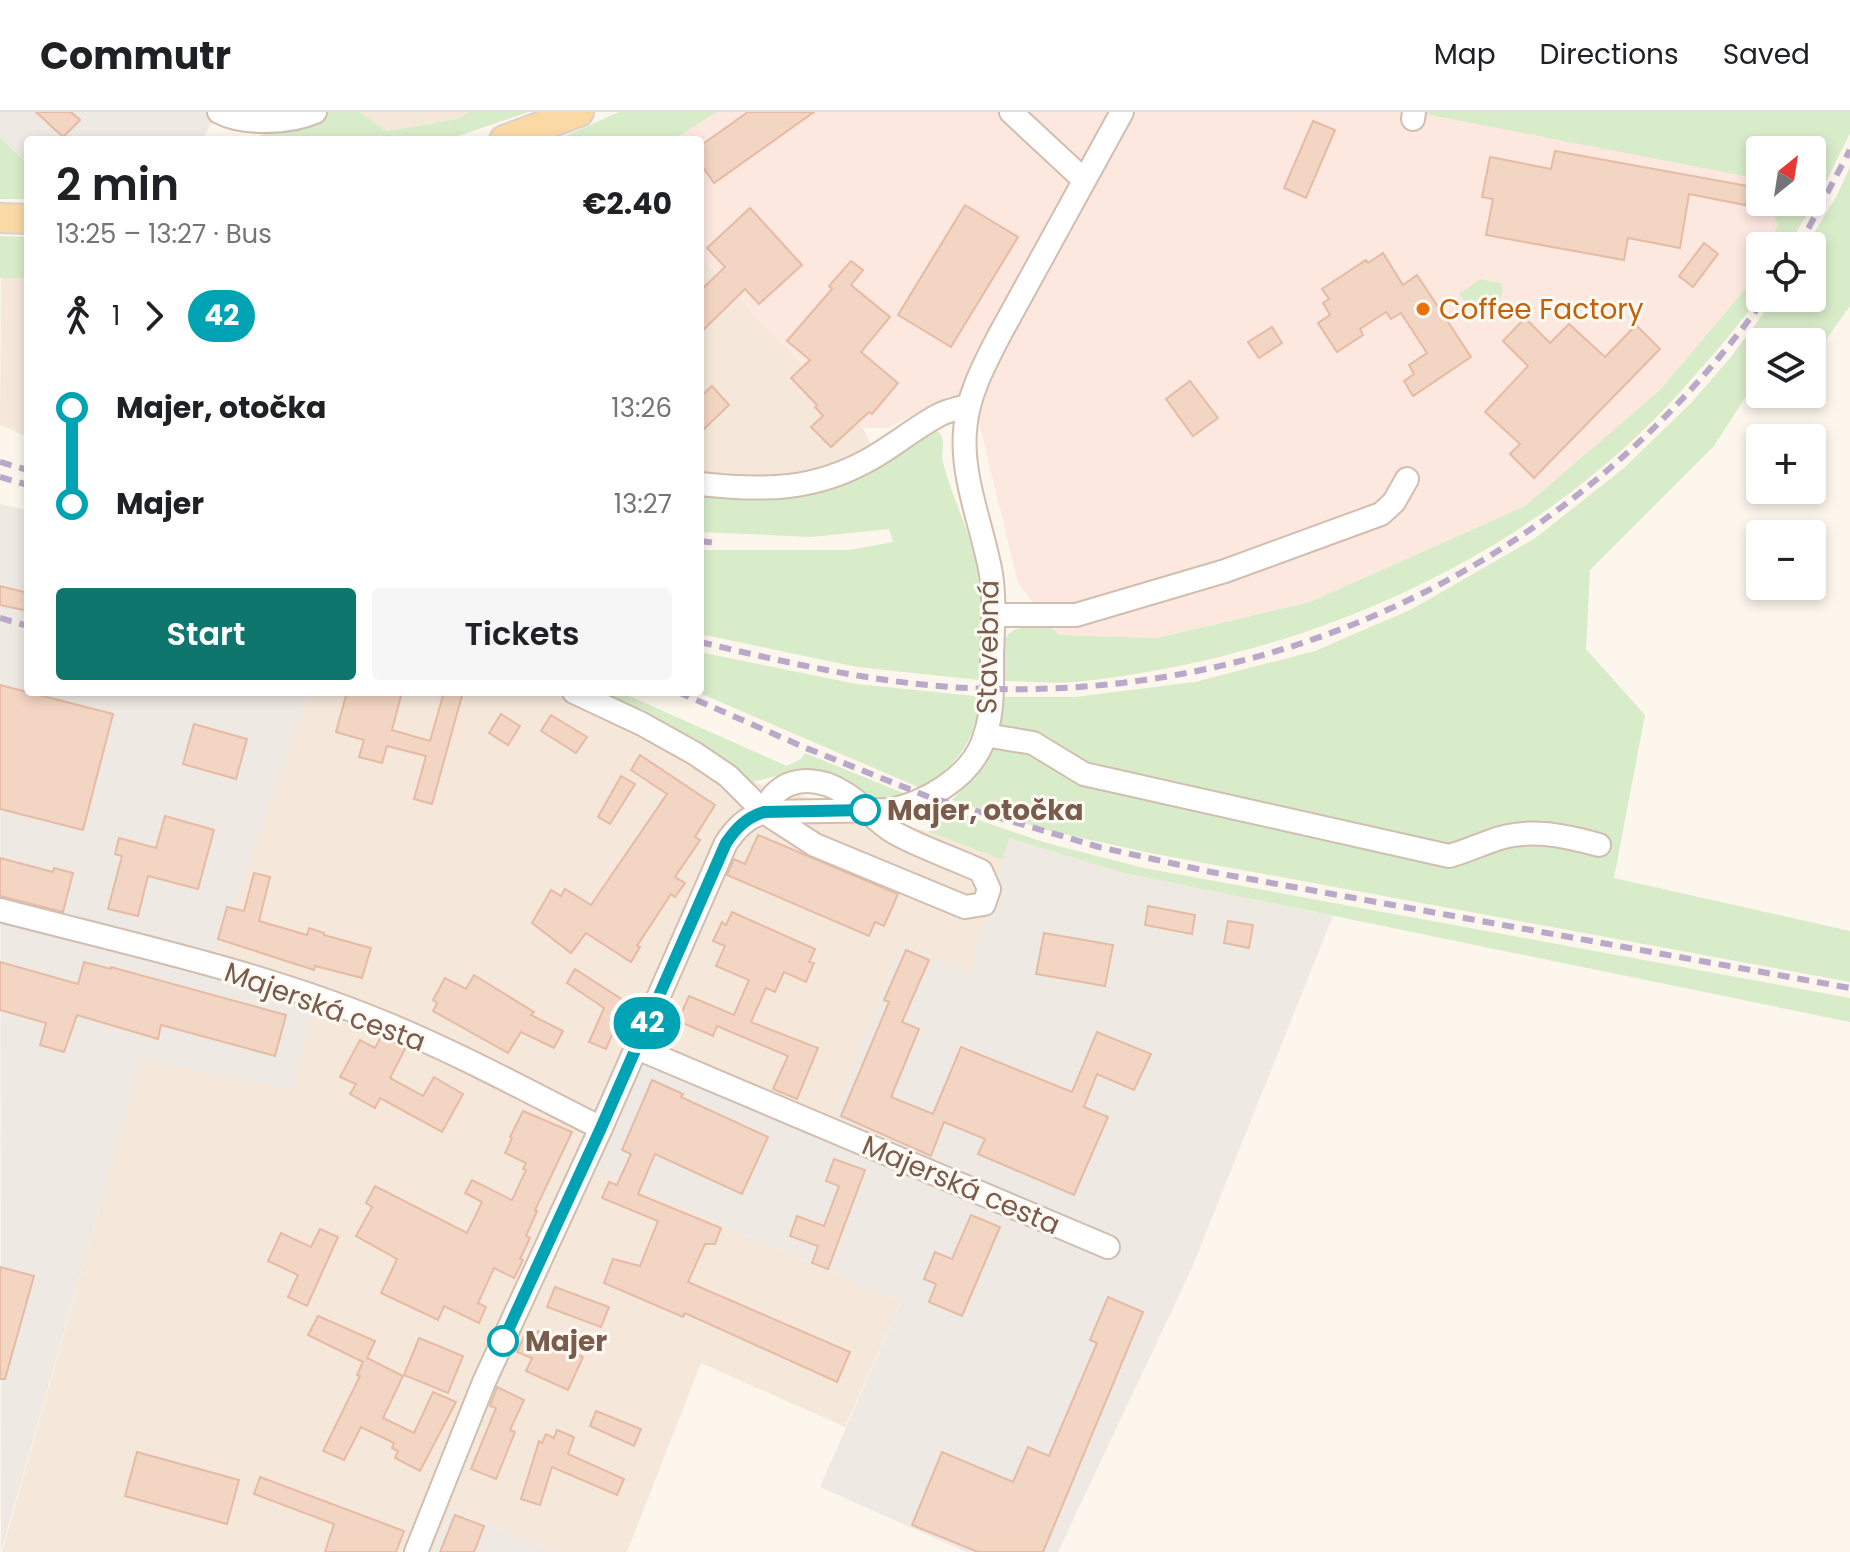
<!DOCTYPE html>
<meta charset="utf-8">
<style>
body{margin:0;font-family:Poppins,sans-serif;background:#f6f6f6;color:#202124;height:100vh;display:flex;flex-direction:column;font-size:30px;white-space:nowrap}
*{box-sizing:border-box;margin:0}
p{font-size:26px;color:#757577}
.icon{flex:none;width:44px;height:44px;fill:none;stroke:currentColor;stroke-width:2;stroke-linecap:round;stroke-linejoin:round}
.map{position:relative;flex:1;overflow:hidden}
.panel{position:absolute;left:24px;top:24px;width:680px;height:560px;display:flex;flex-direction:column;background:#fff;border-radius:8px;box-shadow:0 4px 12px #0003}
.panel>*{flex:none}
.badge{padding:0 16px;border-radius:26px;font-size:28px;line-height:52px}
.needle{width:52px;rotate:30deg}
.controls{position:absolute;left:1746px;top:24px;display:grid;gap:16px}
.controls a{display:grid;place-items:center;width:80px;height:80px;border-radius:8px;background:#fff;box-shadow:0 4px 12px #0003;font-size:40px}
.map>.badge{position:absolute;translate:-50% -50%;box-shadow:0 0 0 4px #fff}
.legs{display:flex;align-items:center;gap:12px;height:88px;padding:0 32px;font-size:26px}
.legs p{margin-inline-start:auto}
.headline{display:flex;align-items:center;justify-content:space-between;height:136px;padding:0 32px}
h1{font-size:44px;font-weight:600;line-height:60px}
.button{display:flex;gap:16px;margin-top:auto;padding:16px 32px}
.button a{flex:1;height:92px;border-radius:8px;background:#0f766e;color:#fff;font-size:32px;font-weight:600;line-height:92px;text-align:center}
.button a+a{background:#f6f6f6;color:#202124}
ul{padding:0 32px;list-style:none}
li{display:flex;align-items:center;gap:28px;height:96px;font-size:30px}
li i{display:grid;place-items:center;width:12px;height:100%;margin:0 10px;background:currentColor}
li i::after{content:'';width:20px;height:20px;margin:-10px;border:6px solid;border-radius:50%;background:#fff}
li p{margin-inline-start:auto}
li:first-child i{background:linear-gradient(#0000 50%,currentColor 0)}
li:last-child i{background:linear-gradient(currentColor 50%,#0000 0)}
header{display:flex;align-items:center;gap:48px;box-sizing:border-box;height:112px;padding:0 40px;background:#fff;border-bottom:2px solid #e0e0e0}
header strong{font-size:38px}
nav{display:flex;gap:44px;margin-inline-start:auto;font-size:28px}
.map>svg:first-child{display:block}
.residential{fill:#f5e8da}
.commercial{fill:#fde8e0}
.industrial{fill:#efe9e4}
.green{fill:#d8ecc9}
.building{fill:#f3d5c3;stroke:#e6bba3;stroke-width:2}
.lines{fill:none;stroke-linecap:round;stroke-linejoin:round}
.minor-casing{stroke:#d1beb0;stroke-width:26}
.major-casing{stroke:#dad1cd;stroke-width:32}
.minor{stroke:#fff;stroke-width:22}
.major{stroke:#fbd9a5;stroke-width:28}
.rail{stroke:#b9a8c9;stroke-width:6;stroke-dasharray:12 8;stroke-linecap:butt}
.line-1-casing{stroke:#fff;stroke-width:18}
.line-1{stroke:#00a3b4;stroke-width:12}
.food-dot{fill:#e8710a;stroke:#fffaf3;stroke-width:3}
.stop-1-dot{fill:#fff;stroke:#00a3b4;stroke-width:4}
.labels{text-anchor:middle;dominant-baseline:central;stroke-width:6;stroke-linejoin:round;paint-order:stroke}
.food-label{font-size:28px;fill:#c56008;stroke:#fffaf3;text-anchor:start}
.street-label{font-size:28px;fill:#7a5c4d;stroke:#fffaf3}
.stop-label{font-size:28px;font-weight:bold;fill:#7a5c4d;stroke:#fffaf3;text-anchor:start}
</style>
<header>
<strong>Commutr</strong>
<nav><a>Map</a><a>Directions</a><a>Saved</a></nav>
</header>
<div class="map">
<svg width="1850" height="1440" viewBox="0 0 1850 1440">
<rect width="100%" height="100%" fill="#fdf6ec"/>
<g class="residential">
<path d="M360,0H470L457,7L385,19Z"/>
<path d="M700,145L863,316L879,350L700,380Z"/>
<path d="M1,166H28V325L0,313Z"/>
<path d="M309,580H591L753,670L929,720L1003,748L971,862L903,832L832,1009L596,1059L901,1190L845,1315L701,1251L627,1440H556L451,1399L434,1440H2L142,947L292,978L218,841Z"/>
</g>
<path class="commercial" d="M717,0H1426V2L1760,66V90H1769L1778,113L1768,134H1760V149L1745,177L1660,278L1525,394L1310,490L1157,526L1059,523L1018,471L974,290L949,284L888,316H863L700,145V28H672Z"/>
<g class="industrial">
<path d="M0,0H218L202,28H28V50H25L0,25Z"/>
<path d="M0,392L28,398V580H309L218,841L320,878L292,978L142,948L1,1440Z"/>
<path d="M1009,726L1120,760L1333,804L1191,1158L1058,1440H966L820,1375L901,1190L596,1059L647,930L832,1008L903,831L971,861Z"/>
<path d="M451,1399L556,1440H434Z"/>
</g>
<g class="green">
<path d="M324,0H360L386,19L457,7L470,0H529L446,28H245L303,11Z"/>
<path d="M619,0H717L672,28H556Z"/>
<path d="M1426,0H1850V21L1823,76L1788,134H1768L1778,113L1769,90H1812V38H1760V67L1425,2Z"/>
<path d="M0,25L25,50H28V87H0Z"/>
<path d="M1850,55V194L1812,247V230H1760V271L1753,273L1714,334L1590,458L1586,537L1645,603L1614,766L1850,819V870L1150,741L1046,718L952,688C989,649 998,640 1002,585H1075L1195,570L1315,539L1412,497L1534,427L1624,356L1692,290L1730,246L1775,186H1812V134H1806L1836,85Z"/>
<path d="M0,124L28,125V166H0Z"/>
<path d="M1760,149C1760,158 1762,170 1760,179C1757,195 1703,254 1690,269C1536,446 1306,546 1075,570C1052,572 1026,569 1003,569C1003,521 999,514 1051,514L1059,523L1157,526L1310,490L1525,394L1660,278L1745,177Z"/>
<path d="M1480,167L1501,171C1508,189 1490,196 1477,205L1459,182Z"/>
<path d="M934,318C949,323 940,338 943,350C952,388 973,423 978,463C982,497 980,533 979,568L857,555L700,522V438H849L893,430L889,417L812,425L700,420V380H789Z"/>
<path d="M700,540L856,572L984,585C976,624 956,659 918,675L697,580H700Z"/>
<path d="M591,580H620L787,654L801,647L805,641L908,683C877,698 856,670 827,664C802,658 777,663 753,670Z"/>
<path d="M947,697L1043,730L1144,756L1850,886V910L1120,760L1009,726L1003,748L929,720L932,701Z"/>
</g>
<g class="building">
<path d="M36,0H71L80,8L63,25Z"/>
<path d="M748,0H814L714,71L700,51V34Z"/>
<path d="M1313,9L1335,18L1306,86L1284,76Z"/>
<path d="M1555,39L1753,75L1745,93L1689,82L1680,136L1628,126L1624,148L1486,123L1493,87L1482,85L1490,45L1551,57Z"/>
<path d="M965,93L1018,125L951,235L898,203Z"/>
<path d="M750,96L802,153L759,192L745,177L700,221V179L725,155L707,136Z"/>
<path d="M1704,131L1718,142L1693,175L1679,164Z"/>
<path d="M1383,141L1403,173L1417,163L1471,245L1413,284L1404,269L1414,262L1409,253L1427,241L1401,201L1391,207L1386,200L1360,217L1363,223L1337,240L1318,211L1330,203L1323,191L1329,187L1322,177L1366,148L1368,151Z"/>
<path d="M851,149L863,158L851,173L890,205L861,240L898,271L872,302L869,300L831,335L811,315L823,304L815,295L817,293L791,266L810,248L787,229L832,177L829,174Z"/>
<path d="M1525,206L1550,231L1569,212L1605,245L1636,213L1660,237L1534,366L1510,342L1520,332L1485,300L1528,254L1503,229Z"/>
<path d="M1272,215L1282,231L1259,246L1248,230Z"/>
<path d="M1190,269L1218,306L1193,324L1166,287Z"/>
<path d="M712,274L729,293L700,321V285Z"/>
<path d="M0,474L28,481V499L0,493Z"/>
<path d="M0,573L113,602L83,718L0,697Z"/>
<path d="M347,580H402L392,618L430,629L444,580H463L432,692L414,687L426,644L387,634L382,651L359,645L364,628L336,620Z"/>
<path d="M501,602L520,614L508,633L489,621Z"/>
<path d="M551,603L587,625L576,641L541,619Z"/>
<path d="M194,612L247,627L236,667L183,652Z"/>
<path d="M640,643L715,693L695,725L700,728L675,765L685,771L675,785L671,782L637,834L640,835L631,850L586,821L571,841L532,811L551,778L561,784L565,777L591,793L667,682L631,658Z"/>
<path d="M621,664L635,672L610,712L598,705Z"/>
<path d="M165,704L214,718L198,777L148,764L138,804L108,797L122,744L115,742L119,726L156,736Z"/>
<path d="M758,723L898,782L884,814L875,810L869,824L727,763L734,747L745,752Z"/>
<path d="M0,746L53,760L54,756L73,761L63,800L0,784Z"/>
<path d="M254,761L270,765L259,809L307,823L309,816L324,821V823L371,836L362,866L315,854L314,858L218,827L227,795L244,799Z"/>
<path d="M1148,794L1195,803L1192,822L1145,813Z"/>
<path d="M732,800L815,837L809,850L814,851L806,870L784,860L775,880L766,876L751,910L818,936L797,987L773,977L788,944L717,914L713,924L678,909L689,884L734,903L749,868L716,854L725,834L713,829L722,810L726,813Z"/>
<path d="M1228,809L1253,813L1249,836L1224,831Z"/>
<path d="M1044,821L1113,833L1105,874L1036,862Z"/>
<path d="M906,838L929,848L902,910L919,917L891,985L933,1002L961,935L1072,980L1097,920L1151,942L1134,978L1097,962L1084,995L1108,1005L1074,1083L978,1042L985,1027L944,1010L931,1044L841,1004L889,890L884,888Z"/>
<path d="M0,850L78,872L84,850L111,857V855L286,903L275,944L161,913L158,927L77,903L64,940L40,933L46,911L0,898Z"/>
<path d="M575,857L626,890L606,937L589,930L604,896L567,871Z"/>
<path d="M474,863L534,900L531,903L563,919L554,936L521,920L508,941L433,899L437,891L433,888L445,866L466,877Z"/>
<path d="M381,925L406,935L390,966L423,984L434,965L463,982L442,1020L380,986L375,996L350,982L356,972L340,965L360,928L375,936Z"/>
<path d="M652,968L683,982L681,985L768,1025L742,1082L655,1042L638,1082L721,1116L715,1132H705L688,1170L850,1240L837,1270L685,1201L683,1205L604,1171L613,1147L640,1154L658,1109L602,1086L609,1070L617,1073L631,1042L622,1038Z"/>
<path d="M523,999L572,1020L535,1098L537,1099L526,1124L530,1126L520,1147L523,1148L514,1166L494,1156L478,1191L486,1195L479,1211L444,1194L438,1208L381,1181L397,1147L356,1124L372,1095L366,1091L375,1074L467,1121L482,1090L465,1081L472,1068L512,1088L526,1058L523,1057L526,1051L505,1041L512,1026L510,1025Z"/>
<path d="M834,1047L865,1058L828,1157L812,1151L818,1134L790,1124L797,1104L824,1114L839,1074L826,1069Z"/>
<path d="M971,1103L1000,1115L962,1204L929,1190L936,1172L924,1167L935,1140L952,1147Z"/>
<path d="M320,1117L338,1125L307,1194L288,1185L298,1163L268,1149L281,1121L311,1135Z"/>
<path d="M0,1155L34,1164L5,1267H0Z"/>
<path d="M555,1175L609,1195L601,1215L547,1195Z"/>
<path d="M1108,1185L1143,1200L1043,1440H978L912,1413L942,1340L1013,1370L1028,1335L1049,1344L1097,1231L1090,1228Z"/>
<path d="M318,1204L375,1229L367,1246L403,1264L383,1306L414,1321L433,1280L456,1290L420,1359L395,1346L398,1339L392,1336L394,1331L361,1315L344,1348L323,1339L360,1264L357,1263L363,1250L308,1223Z"/>
<path d="M538,1219L572,1235L570,1239L583,1245L568,1278L526,1259L532,1246L517,1240L526,1220L536,1224Z"/>
<path d="M419,1226L463,1244L448,1281L404,1263Z"/>
<path d="M497,1275L524,1288L510,1318L515,1320L496,1367L471,1357L496,1296L490,1294Z"/>
<path d="M596,1299L641,1317L634,1334L590,1314Z"/>
<path d="M557,1318L574,1325L568,1342L624,1367L617,1383L552,1355L540,1393L521,1387L539,1329L542,1331L546,1322L554,1326Z"/>
<path d="M137,1340L239,1368L227,1412L125,1384Z"/>
<path d="M260,1365L404,1419L396,1440H325L334,1412L254,1382Z"/>
<path d="M455,1403L484,1414L474,1440H440Z"/>
</g>
<g class="lines">
<defs>
<g id="minor">
<path d="M219,0C244,13 290,11 315,0"/>
<path d="M1011,0L1084,68"/>
<path d="M1413,7L1414,0"/>
<path d="M700,372C764,379 815,379 872,346C895,333 916,315 939,303C948,298 959,296 968,294"/>
<path d="M993,503H1076L1225,459L1381,402L1394,390L1407,367"/>
<path d="M574,580L642,612L694,641L728,664L764,700L815,733L965,795L984,792L989,777L981,759C953,746 922,736 895,721C877,711 864,693 846,682C817,663 778,662 764,700"/>
<path d="M985,623L1033,631L1084,662L1449,744C1464,740 1477,734 1491,729C1527,715 1563,723 1599,733"/>
<path d="M0,798C129,832 263,860 387,912C460,942 531,981 601,1016"/>
<path d="M637,936L1108,1135"/>
<path d="M416,1440L484,1270L601,1016L726,731C737,715 746,706 764,700L892,698C927,689 967,667 982,632C994,604 992,571 992,542C993,516 995,488 991,462C983,416 961,366 965,319C967,284 984,253 1000,222L1122,0"/>
</g>
<g id="major">
<path d="M504,28L579,0"/>
<path d="M0,106L28,107"/>
</g>
</defs>
<use href="#minor" class="minor-casing"/>
<use href="#major" class="major-casing"/>
<use href="#minor" class="minor"/>
<use href="#major" class="major"/>
<g class="rail">
<path d="M1799,134L1850,38"/>
<path d="M0,350L28,358"/>
<path d="M0,365L28,373"/>
<path d="M700,429L716,431"/>
<path d="M0,506L28,514"/>
<path d="M700,530C796,553 893,575 992,577C1303,584 1585,438 1765,186"/>
<path d="M678,580L806,636L929,685L1099,735L1211,760L1850,876"/>
</g>
</g>
<g class="lines">
<defs>
<path id="line-1" d="M503,1229L601,1016L726,731C737,715 746,706 764,700L865,698"/>
</defs>
<use href="#line-1" class="line-1-casing"/>
<use href="#line-1" class="line-1"/>
</g>
<circle class="food-dot" cx="1423" cy="197" r="8"/>
<g class="stop-1-dot">
<circle cx="865" cy="698" r="14"/>
<circle cx="503" cy="1229" r="14"/>
</g>
<g class="labels">
<g class="food-label">
<text x="1439" y="197">Coffee Factory</text>
</g>
<g class="street-label">
<text transform="translate(988 535) rotate(-89)">Stavebná</text>
<text transform="translate(325 895) rotate(20)">Majerská cesta</text>
<text transform="translate(961 1073) rotate(23)">Majerská cesta</text>
</g>
<g class="stop-label">
<text x="887" y="698">Majer, otočka</text>
<text x="525" y="1229">Majer</text>
</g>
</g>
</svg>
<div class="controls">
<a><svg class="needle" viewBox="-14 -14 28 28"><path d="M0-13l5 13h-10z" fill="#e53935"/><path d="M0 13l5-13h-10z" fill="#757577"/></svg></a>
<a><svg class="icon" aria-label="locate" viewBox="0 0 24 24"><circle cx="12" cy="12" r="6"/><path d="M12 2v4M12 18v4M2 12h4M18 12h4"/></svg></a>
<a><svg class="icon" aria-label="layers" viewBox="0 0 24 24"><path d="M12 4l9 5-9 5-9-5zM3 14l9 5 9-5"/></svg></a>
<a>+</a>
<a>−</a>
</div>
<b class="badge" style="left:647px;top:911px;background:#00a3b4;color:#fff">42</b>
<section class="panel">
<div class="headline"><div><h1>2 min</h1><p>13:25 – 13:27 · Bus</p></div><b>€2.40</b></div>
<div class="legs"><svg class="icon" aria-label="walk" viewBox="0 0 24 24"><circle cx="13" cy="4" r="2"/><path d="M13 8l-2 6 4 7M11 14l-3 7M7 12l3-4h3l4 4"/></svg>1<svg class="icon" aria-label="forward" viewBox="0 0 24 24"><path d="M9 5l7 7-7 7"/></svg><b class="badge" style="background:#00a3b4;color:#fff">42</b></div>
<ul>
<li><i style="color:#00a3b4"></i><b>Majer, otočka</b><p>13:26</p></li>
<li><i style="color:#00a3b4"></i><b>Majer</b><p>13:27</p></li>
</ul>
<div class="button"><a>Start</a><a>Tickets</a></div>
</section>
</div>
